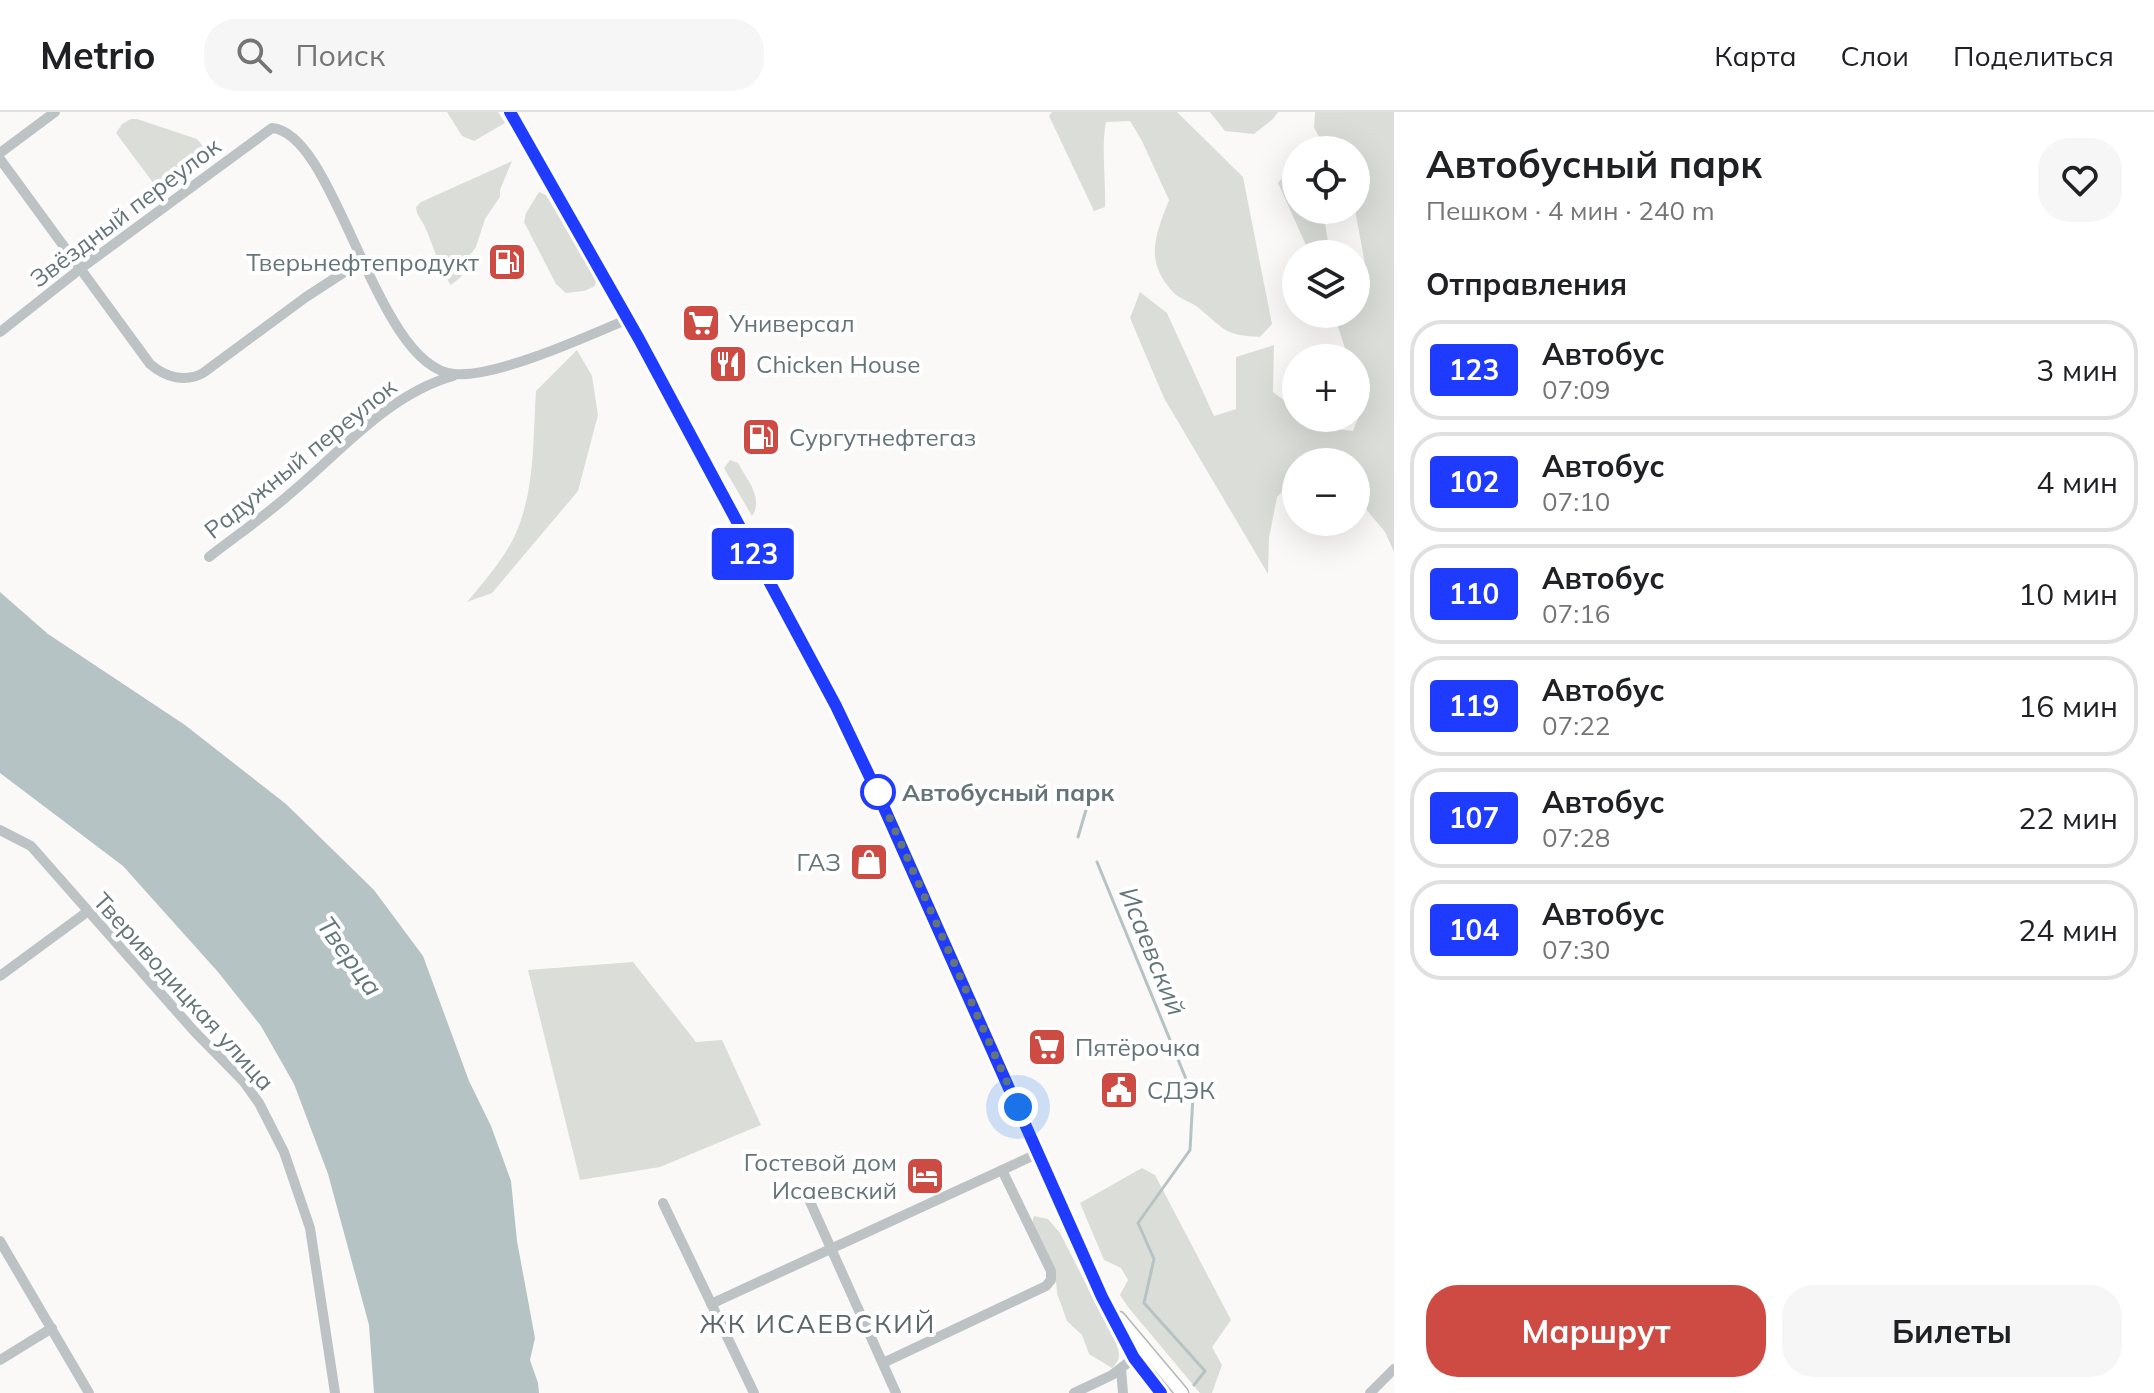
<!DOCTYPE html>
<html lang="ru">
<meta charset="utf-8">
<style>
body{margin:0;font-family:Mulish,sans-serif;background:#f6f6f6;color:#202124;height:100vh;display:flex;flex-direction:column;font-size:30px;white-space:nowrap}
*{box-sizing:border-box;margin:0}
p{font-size:26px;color:#757577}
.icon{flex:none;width:44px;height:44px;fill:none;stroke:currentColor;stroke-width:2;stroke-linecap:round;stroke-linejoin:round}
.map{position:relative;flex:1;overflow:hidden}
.drawer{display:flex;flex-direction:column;background:#fff;width:760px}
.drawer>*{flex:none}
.badge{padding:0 16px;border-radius:6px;font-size:28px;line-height:52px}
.fabs{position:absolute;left:1282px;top:24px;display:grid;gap:16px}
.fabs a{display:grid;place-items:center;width:88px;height:88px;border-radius:50%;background:#fff;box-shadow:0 8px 32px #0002;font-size:40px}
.you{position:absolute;width:40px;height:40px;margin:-20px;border:6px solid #fff;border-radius:50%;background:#1a73e8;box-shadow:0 0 0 12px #1a73e833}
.map>.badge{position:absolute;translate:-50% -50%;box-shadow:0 0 0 4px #fff}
h2{padding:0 32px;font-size:30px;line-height:72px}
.round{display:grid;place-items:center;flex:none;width:84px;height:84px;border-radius:32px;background:#f6f6f6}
.summary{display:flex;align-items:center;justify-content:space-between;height:136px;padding:0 32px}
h1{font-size:38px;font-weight:700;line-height:60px}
.button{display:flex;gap:16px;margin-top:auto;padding:16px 32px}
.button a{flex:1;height:92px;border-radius:32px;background:#ce4b43;color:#fff;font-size:32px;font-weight:700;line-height:92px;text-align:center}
.button a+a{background:#f6f6f6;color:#202124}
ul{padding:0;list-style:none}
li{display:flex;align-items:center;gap:24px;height:100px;margin:0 16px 12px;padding:0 16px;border:4px solid #e0e0e0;border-radius:32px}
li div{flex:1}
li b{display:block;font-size:30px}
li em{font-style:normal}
li .badge{min-width:88px;font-weight:700;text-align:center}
header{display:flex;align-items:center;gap:48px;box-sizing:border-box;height:112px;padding:0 40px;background:#fff;border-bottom:2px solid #e0e0e0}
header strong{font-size:38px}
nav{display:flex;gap:44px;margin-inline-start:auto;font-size:28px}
.search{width:560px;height:72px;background:#f6f6f6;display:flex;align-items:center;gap:20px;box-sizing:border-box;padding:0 28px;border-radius:32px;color:#757577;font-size:30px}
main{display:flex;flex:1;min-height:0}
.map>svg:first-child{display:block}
.green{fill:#dbded8}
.water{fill:#b6c3c5}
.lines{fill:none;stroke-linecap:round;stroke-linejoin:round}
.stream{stroke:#b6c3c5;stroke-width:3}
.major-casing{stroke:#b2b8ba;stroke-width:15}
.minor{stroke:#bdc3c5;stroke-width:10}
.major{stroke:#fff;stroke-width:12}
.line-casing{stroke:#fff;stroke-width:18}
.line{stroke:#1f3bff;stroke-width:12}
.walk{stroke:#647479;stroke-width:8;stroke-dasharray:0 14.4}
.stop-dot{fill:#fff;stroke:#1f3bff;stroke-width:4}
.labels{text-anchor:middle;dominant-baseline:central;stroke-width:8;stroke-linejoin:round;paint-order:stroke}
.street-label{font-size:24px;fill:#647479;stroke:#fff}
.poi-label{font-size:24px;fill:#647479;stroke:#fff;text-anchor:start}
.stop-label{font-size:24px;font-weight:bold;fill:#647479;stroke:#fff;text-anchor:start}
.water-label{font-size:26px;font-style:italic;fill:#637778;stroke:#fff}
.neighbourhood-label{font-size:26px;letter-spacing:2px;fill:#5a676b;stroke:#fff}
</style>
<header>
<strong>Metrio</strong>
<div class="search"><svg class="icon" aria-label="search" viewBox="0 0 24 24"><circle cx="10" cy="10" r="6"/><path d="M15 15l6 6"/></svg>Поиск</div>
<nav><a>Карта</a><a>Слои</a><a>Поделиться</a></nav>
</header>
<main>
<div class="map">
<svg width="1394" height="1281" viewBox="0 0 1394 1281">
<rect width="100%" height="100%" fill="#faf9f8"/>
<g class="green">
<path d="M447,0H498L505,11L474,29L462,24Z"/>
<path d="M1052,0H1177L1243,65L1272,212L1260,225C1225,223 1226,219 1200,197C1192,190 1181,188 1174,181C1143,149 1156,122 1169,88L1142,29L1130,9L1106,10C1101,34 1106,69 1105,95L1094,99L1049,4Z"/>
<path d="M1210,0H1278L1273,7L1254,22L1225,19Z"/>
<path d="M1315,0H1394V440L1385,420L1356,385V350H1296V366L1277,385L1269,426L1268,462L1164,286L1130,206L1140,180L1167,201L1214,304L1236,297V245L1274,233L1273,280L1296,297V306H1307L1319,315L1353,319L1363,293L1356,270V246H1348L1334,202H1356V162L1365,152L1355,98L1356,38H1327L1314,16Z"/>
<path d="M131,7H137L197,27L210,43L160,80L116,21L122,12Z"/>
<path d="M512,49L500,78V85L485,107L476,135L466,148L461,165L451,173C437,154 434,133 424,113C420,106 417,104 416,95L421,90Z"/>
<path d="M1296,49V98H1323L1330,142H1310L1278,71Z"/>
<path d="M539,80L546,83L596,168L595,174L584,179L566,181L556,172L524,110L526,101Z"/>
<path d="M577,238L592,264L598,303L578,379L492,481L467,490C488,465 511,439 521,408C535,367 533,321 536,279Z"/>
<path d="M730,348L738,351C747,368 764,386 752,404L724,356Z"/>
<path d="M633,850L696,930L722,928L761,1013L660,1055L580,1068L528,858Z"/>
<path d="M1142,1056L1155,1063L1231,1208L1212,1235L1222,1253L1212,1281H1200L1128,1195L1120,1183L1128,1168L1121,1156L1104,1148L1080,1091Z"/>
<path d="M1034,1104L1048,1107L1060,1121L1116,1231C1120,1242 1121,1247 1112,1256L1089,1242L1082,1223L1067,1209L1057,1181L1056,1169L1031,1114Z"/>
</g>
<path class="water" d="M0,480L48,522L185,613L286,692L374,778L423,844L469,969L491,1014L511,1069L517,1129L535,1226L530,1248L538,1271L539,1281H374L369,1213L328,1062L294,972L261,914L218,860L123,754L0,661Z"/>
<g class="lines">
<g class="stream">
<path d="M1078,725L1086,698"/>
<path d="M1097,750L1193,984L1190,1038L1138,1111L1154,1147L1144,1191L1205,1259L1194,1273"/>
</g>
<defs>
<g id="major">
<path d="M510,0L644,236L836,594L877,680L1102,1185L1134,1246L1162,1281"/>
<path d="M1119,1206L1182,1281"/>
</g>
</defs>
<use href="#major" class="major-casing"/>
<g class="minor">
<path d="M0,41L55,0"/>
<path d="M0,47L150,252C165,265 185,271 203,261L306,185L363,148"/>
<path d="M0,220L80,157L272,16C337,21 375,255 454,262C496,266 588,224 628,207"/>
<path d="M209,445C236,424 265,404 291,381C341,339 389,282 453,264"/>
<path d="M0,718L31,734L194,919L244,970L259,991L284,1040L310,1116L335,1281"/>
<path d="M0,864L87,800"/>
<path d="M807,1083L896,1281"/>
<path d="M663,1091L754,1281"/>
<path d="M0,1129L89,1281"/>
<path d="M711,1192L1039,1041"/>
<path d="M0,1248L52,1216"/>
<path d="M883,1251L1046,1174L1051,1168V1159L1002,1058"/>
<path d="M1121,1257L1123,1281"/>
<path d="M1074,1281L1112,1263L1134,1246"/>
<path d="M1370,1281L1394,1257"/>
</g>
<use href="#major" class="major"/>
</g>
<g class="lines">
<defs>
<path id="line" d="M510,0L639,227L836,594L877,680L1102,1185L1134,1246L1161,1281"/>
</defs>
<use href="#line" class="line-casing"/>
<use href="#line" class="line"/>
<path class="walk" d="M878,680L1018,995"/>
</g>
<defs>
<symbol id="fuel-square" viewBox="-11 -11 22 22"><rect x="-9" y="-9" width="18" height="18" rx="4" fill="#ce4b43" stroke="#fff"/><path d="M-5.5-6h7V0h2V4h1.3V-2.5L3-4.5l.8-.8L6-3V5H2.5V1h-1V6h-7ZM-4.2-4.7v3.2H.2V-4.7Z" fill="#fff"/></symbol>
<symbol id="supermarket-square" viewBox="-11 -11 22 22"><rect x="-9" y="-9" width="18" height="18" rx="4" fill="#ce4b43" stroke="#fff"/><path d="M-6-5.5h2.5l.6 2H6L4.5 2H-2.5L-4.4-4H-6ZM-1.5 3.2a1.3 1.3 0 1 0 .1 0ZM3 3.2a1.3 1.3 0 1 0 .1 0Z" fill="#fff"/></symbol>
<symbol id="restaurant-square" viewBox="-11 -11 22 22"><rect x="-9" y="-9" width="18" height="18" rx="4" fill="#ce4b43" stroke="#fff"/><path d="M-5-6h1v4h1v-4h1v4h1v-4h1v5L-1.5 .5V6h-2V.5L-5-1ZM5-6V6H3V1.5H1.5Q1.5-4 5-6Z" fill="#fff"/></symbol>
<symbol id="shop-square" viewBox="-11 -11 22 22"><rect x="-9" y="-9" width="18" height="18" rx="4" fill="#ce4b43" stroke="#fff"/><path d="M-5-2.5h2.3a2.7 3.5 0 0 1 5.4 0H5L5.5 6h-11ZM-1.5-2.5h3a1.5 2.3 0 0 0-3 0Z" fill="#fff"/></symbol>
<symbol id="civic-square" viewBox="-11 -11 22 22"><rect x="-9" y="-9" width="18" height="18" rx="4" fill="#ce4b43" stroke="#fff"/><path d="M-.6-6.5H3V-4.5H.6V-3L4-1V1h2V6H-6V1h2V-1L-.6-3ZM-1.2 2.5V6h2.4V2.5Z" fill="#fff"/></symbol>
<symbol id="hotel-square" viewBox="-11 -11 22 22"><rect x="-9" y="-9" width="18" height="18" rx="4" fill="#ce4b43" stroke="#fff"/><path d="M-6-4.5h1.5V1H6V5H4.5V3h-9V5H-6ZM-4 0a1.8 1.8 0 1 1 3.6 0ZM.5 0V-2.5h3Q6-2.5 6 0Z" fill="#fff"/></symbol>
</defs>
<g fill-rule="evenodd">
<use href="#fuel-square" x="485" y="128" width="44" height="44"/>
<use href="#supermarket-square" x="679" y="189" width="44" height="44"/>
<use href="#restaurant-square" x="706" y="230" width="44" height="44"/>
<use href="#fuel-square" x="739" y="303" width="44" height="44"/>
<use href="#shop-square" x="847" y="728" width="44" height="44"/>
<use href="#supermarket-square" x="1025" y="913" width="44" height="44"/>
<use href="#civic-square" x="1097" y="956" width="44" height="44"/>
<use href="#hotel-square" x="903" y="1042" width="44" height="44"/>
</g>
<circle class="stop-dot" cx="878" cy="680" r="16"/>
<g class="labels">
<g class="street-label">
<text transform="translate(125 100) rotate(-37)">Звёздный переулок</text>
<text transform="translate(300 346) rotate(-39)">Радужный переулок</text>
<text transform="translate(184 879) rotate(48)">Твериводицкая улица</text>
</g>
<g class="poi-label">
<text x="479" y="150" text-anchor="end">Тверьнефтепродукт</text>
<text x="729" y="211">Универсал</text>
<text x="756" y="252">Chicken House</text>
<text x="789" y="325">Сургутнефтегаз</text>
<text x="841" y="750" text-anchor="end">ГАЗ</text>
<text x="1075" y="935">Пятёрочка</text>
<text x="1147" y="978">СДЭК</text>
<text x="897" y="1050" text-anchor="end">Гостевой дом<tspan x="897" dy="28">Исаевский</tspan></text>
</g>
<g class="stop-label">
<text x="902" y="680">Автобусный парк</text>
</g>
<g class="water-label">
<text transform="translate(1153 839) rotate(68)">Исаевский</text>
<text transform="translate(350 844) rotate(54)">Тверца</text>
</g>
<g class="neighbourhood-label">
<text x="818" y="1211">ЖК ИСАЕВСКИЙ</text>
</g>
</g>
</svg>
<div class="fabs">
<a><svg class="icon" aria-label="locate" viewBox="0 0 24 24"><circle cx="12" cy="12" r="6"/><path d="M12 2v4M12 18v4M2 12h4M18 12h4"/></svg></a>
<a><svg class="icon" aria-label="layers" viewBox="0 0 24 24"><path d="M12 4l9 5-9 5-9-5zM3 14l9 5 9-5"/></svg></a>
<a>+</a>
<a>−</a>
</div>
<div class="you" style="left:1018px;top:995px"></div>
<b class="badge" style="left:753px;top:442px;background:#1f3bff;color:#fff">123</b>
</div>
<section class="drawer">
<div class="summary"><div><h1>Автобусный парк</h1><p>Пешком · 4 мин · 240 m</p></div><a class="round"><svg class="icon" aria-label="heart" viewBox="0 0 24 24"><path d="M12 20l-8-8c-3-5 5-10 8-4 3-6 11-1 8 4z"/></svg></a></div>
<h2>Отправления</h2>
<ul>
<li><span class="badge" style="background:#1f3bff;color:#fff">123</span><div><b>Автобус</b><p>07:09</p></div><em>3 мин</em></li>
<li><span class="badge" style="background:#1f3bff;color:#fff">102</span><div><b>Автобус</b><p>07:10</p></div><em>4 мин</em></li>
<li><span class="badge" style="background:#1f3bff;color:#fff">110</span><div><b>Автобус</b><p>07:16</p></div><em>10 мин</em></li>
<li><span class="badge" style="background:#1f3bff;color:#fff">119</span><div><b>Автобус</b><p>07:22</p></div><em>16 мин</em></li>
<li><span class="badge" style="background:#1f3bff;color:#fff">107</span><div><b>Автобус</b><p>07:28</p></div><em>22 мин</em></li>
<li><span class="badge" style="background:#1f3bff;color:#fff">104</span><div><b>Автобус</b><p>07:30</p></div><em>24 мин</em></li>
</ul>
<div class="button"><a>Маршрут</a><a>Билеты</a></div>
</section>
</main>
